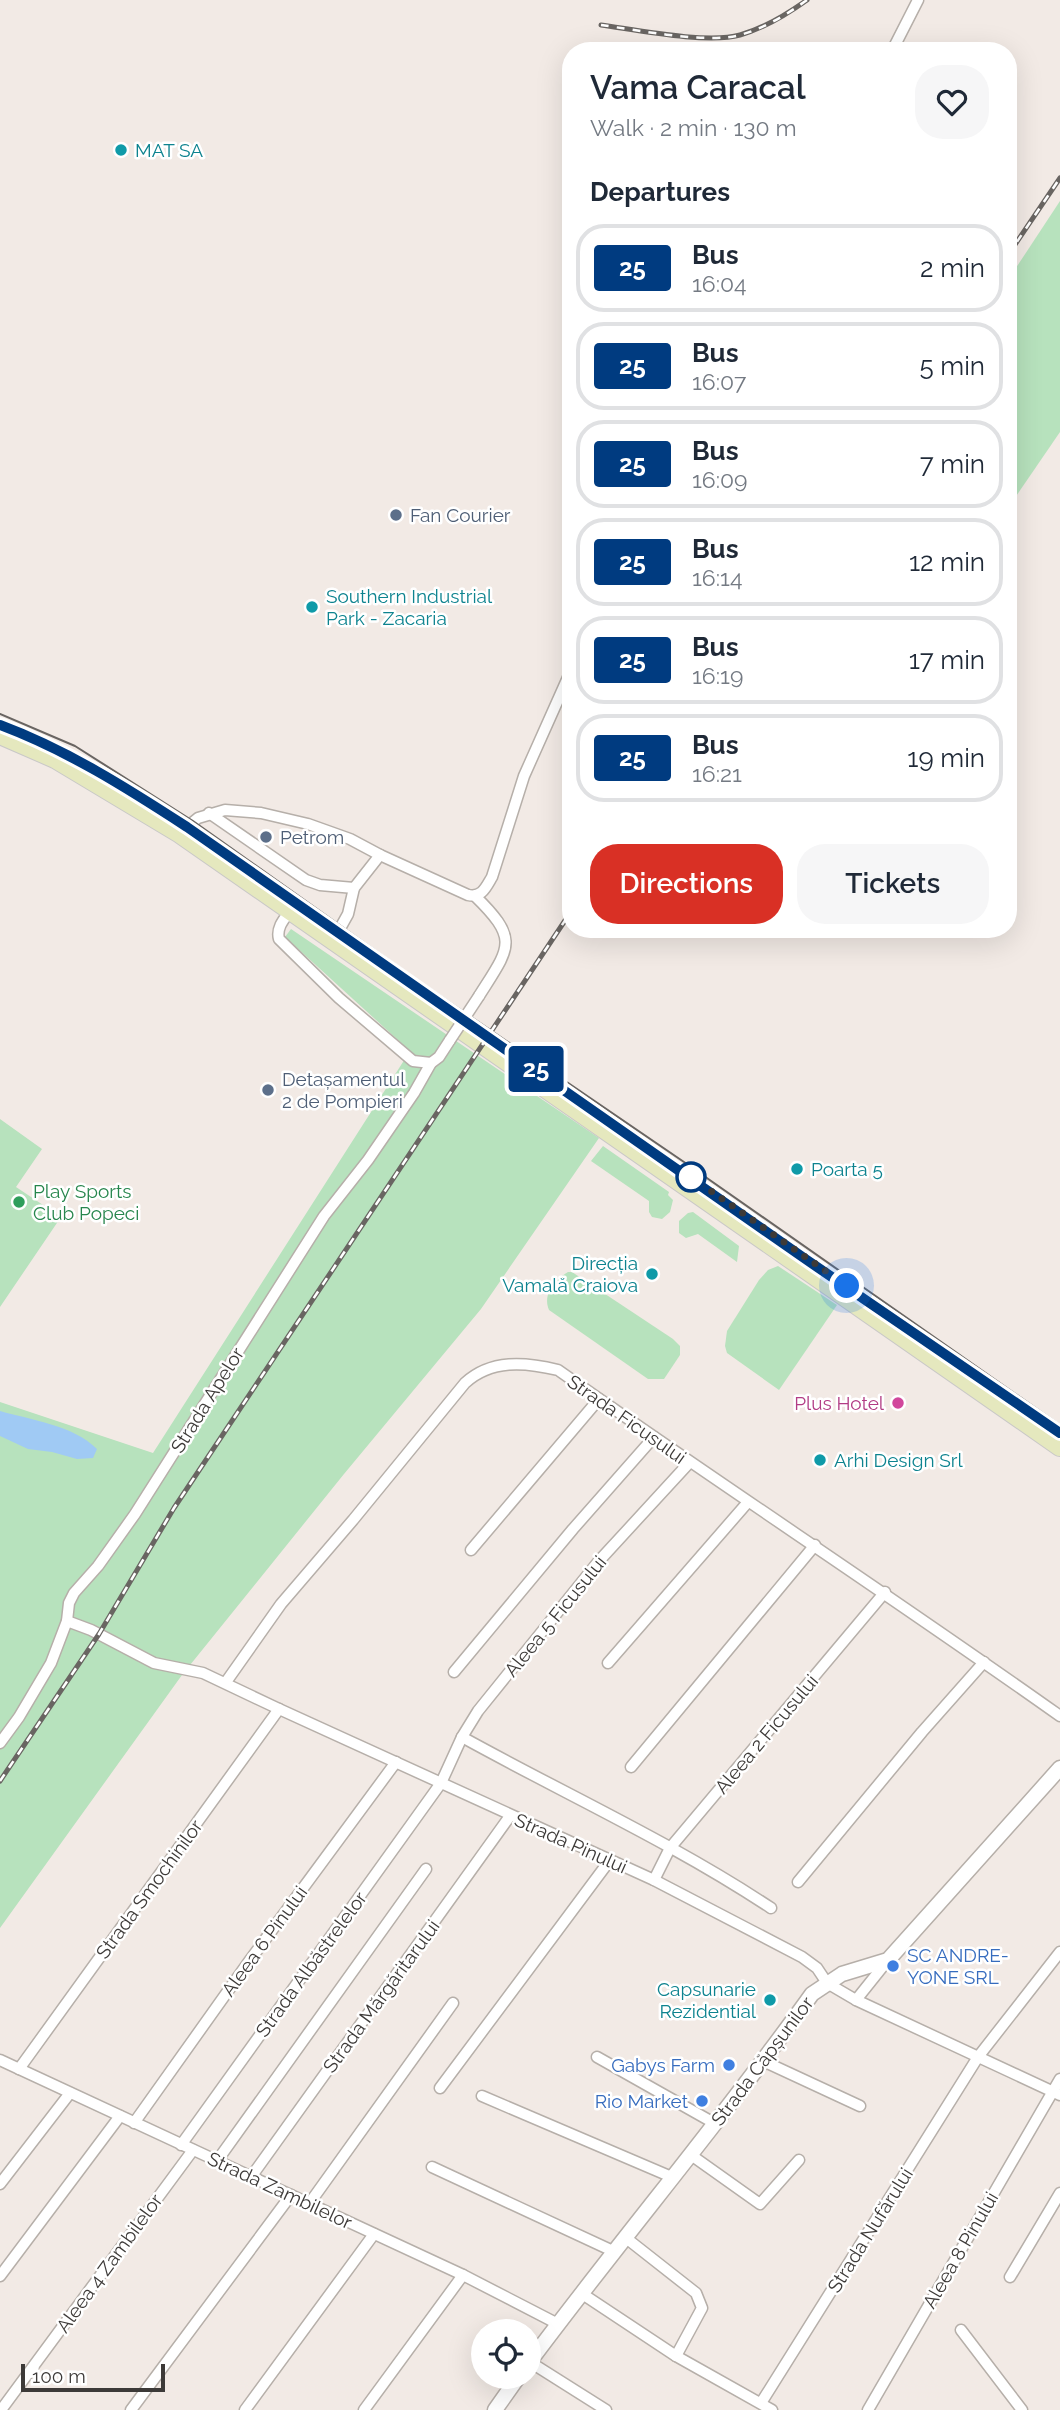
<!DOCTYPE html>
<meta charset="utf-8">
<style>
body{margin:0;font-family:Raleway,sans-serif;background:#f6f6f7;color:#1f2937;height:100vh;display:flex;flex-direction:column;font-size:26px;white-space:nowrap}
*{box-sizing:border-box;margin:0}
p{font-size:23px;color:#747a83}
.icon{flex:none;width:38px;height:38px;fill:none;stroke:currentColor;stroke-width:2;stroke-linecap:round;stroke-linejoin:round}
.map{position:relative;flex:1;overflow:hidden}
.panel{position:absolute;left:562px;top:42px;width:455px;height:896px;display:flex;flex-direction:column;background:#fff;border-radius:28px;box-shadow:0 7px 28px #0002}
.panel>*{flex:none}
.badge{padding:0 14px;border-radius:5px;font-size:24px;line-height:46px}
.fabs{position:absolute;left:471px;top:2319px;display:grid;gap:14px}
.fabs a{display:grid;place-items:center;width:70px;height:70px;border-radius:50%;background:#fff;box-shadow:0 7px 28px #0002;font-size:35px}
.scale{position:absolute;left:21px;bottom:18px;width:144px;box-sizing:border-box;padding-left:7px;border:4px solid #3d3a38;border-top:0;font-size:19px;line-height:24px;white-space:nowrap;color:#3d3a38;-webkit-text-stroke:5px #fff;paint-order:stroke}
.you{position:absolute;width:35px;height:35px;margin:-18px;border:5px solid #fff;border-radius:50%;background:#1a73e8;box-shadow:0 0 0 10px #1a73e833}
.map>.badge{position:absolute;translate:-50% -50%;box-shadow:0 0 0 4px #fff}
h2{padding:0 28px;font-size:26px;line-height:63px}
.round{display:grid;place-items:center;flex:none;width:74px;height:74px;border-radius:28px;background:#f6f6f7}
.head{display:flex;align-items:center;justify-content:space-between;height:119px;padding:0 28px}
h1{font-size:33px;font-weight:600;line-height:52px}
.cta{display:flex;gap:14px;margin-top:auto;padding:14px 28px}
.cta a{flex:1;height:80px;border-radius:28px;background:#d93025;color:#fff;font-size:28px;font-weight:600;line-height:80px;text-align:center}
.cta a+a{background:#f6f6f7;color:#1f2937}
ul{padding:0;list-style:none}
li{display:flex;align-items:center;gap:21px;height:88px;margin:0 14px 10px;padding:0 14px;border:4px solid #e0e1e3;border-radius:28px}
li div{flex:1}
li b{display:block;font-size:26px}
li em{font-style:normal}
li .badge{min-width:77px;font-weight:700;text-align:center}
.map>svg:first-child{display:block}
.green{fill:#b7e2bd}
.water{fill:#a0caf4}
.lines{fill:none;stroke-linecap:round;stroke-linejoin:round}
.minor-casing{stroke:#b6afa9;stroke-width:13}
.tertiary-casing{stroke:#b6afa9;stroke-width:17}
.primary-casing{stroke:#c9c8c7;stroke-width:20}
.minor{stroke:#fff;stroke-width:10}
.tertiary{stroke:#fff;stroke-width:14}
.primary{stroke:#e5e8be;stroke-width:18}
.tram{stroke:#696562;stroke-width:2}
.rail-casing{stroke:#696562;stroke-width:5}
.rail{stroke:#fff;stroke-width:2.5;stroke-dasharray:8;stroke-linecap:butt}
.minor-bridge-casing{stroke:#b6afa9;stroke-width:13;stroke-linecap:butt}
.minor-bridge{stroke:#fff;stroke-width:10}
.line-casing{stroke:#fff;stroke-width:16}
.line{stroke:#003b80;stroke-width:10}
.walk{stroke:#3d3a38;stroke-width:7;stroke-dasharray:0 12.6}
.culture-dot{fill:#0f9aa8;stroke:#fff;stroke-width:2.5}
.service-dot{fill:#5c6f8a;stroke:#fff;stroke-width:2.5}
.stop-dot{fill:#fff;stroke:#003b80;stroke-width:3.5}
.leisure-dot{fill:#2e9e5b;stroke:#fff;stroke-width:2.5}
.hotel-dot{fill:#d1479c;stroke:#fff;stroke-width:2.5}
.shop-dot{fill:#3f7fe0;stroke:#fff;stroke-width:2.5}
.labels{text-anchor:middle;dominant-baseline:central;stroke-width:5;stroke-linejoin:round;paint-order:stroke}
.culture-label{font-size:19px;fill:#0d838f;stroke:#fff;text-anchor:start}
.service-label{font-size:19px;fill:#4e5e75;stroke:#fff;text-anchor:start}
.leisure-label{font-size:19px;fill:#27864d;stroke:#fff;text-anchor:start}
.street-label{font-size:19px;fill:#3d3a38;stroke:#fff}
.hotel-label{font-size:19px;fill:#b23c85;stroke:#fff;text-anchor:end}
.shop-label{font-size:19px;fill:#366cbe;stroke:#fff;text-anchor:end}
</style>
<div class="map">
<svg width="1060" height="2410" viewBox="0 0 1060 2410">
<rect width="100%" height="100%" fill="#f2eae5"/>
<g class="green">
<path d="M1060,201V432L1008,508V280Z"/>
<path d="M291,929L599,1138L481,1309L344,1474L182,1675L0,1928V1402L153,1453L410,1051L285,937Z"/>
<path d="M0,1119L42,1149L16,1187L61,1217L0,1307Z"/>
<path d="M603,1146L669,1192L668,1195L673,1200L670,1212L662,1219L652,1217L649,1212V1201L591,1161Z"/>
<path d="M693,1212L739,1246L737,1262L698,1234L686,1238L679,1233V1221L688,1213Z"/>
<path d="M778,1266L837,1305L779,1390L727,1353L725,1346L727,1331L759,1280L768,1270Z"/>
<path d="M568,1272H572L673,1339L680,1346V1355L664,1379H648L549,1310C542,1294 555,1280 568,1272Z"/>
</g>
<path class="water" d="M0,1411C31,1420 73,1425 97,1449L93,1458L77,1459L52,1452L28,1449L0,1436Z"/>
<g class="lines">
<defs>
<g id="minor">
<path d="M892,51L918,0"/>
<path d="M209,813L306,880L320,885L354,888"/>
<path d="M187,827L198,818L225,810L261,813L308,824L350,839L380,855L468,895C482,898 486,887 492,877L524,776L570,673"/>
<path d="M475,896C520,940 510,947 479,996"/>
<path d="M290,911C284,919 276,928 279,939L339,998L413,1061L431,1063"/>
<path d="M338,932L348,914L354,888L380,855"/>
<path d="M471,1550L599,1399"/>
<path d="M67,1621L91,1630L154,1663L203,1673L279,1709L654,1880L802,1957L817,1968L827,1983L856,2000L1060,2095"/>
<path d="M608,1663L748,1502"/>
<path d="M454,1672L573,1529L654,1437"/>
<path d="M226,1682L281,1604L353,1520L465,1383C491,1359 525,1362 558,1370C724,1487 894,1598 1060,1716"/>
<path d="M462,1737C565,1794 673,1843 771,1908"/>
<path d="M0,1743L19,1717L51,1663L67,1621L69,1603L74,1593L98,1566L135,1514L324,1216L368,1160L414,1093L431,1063L439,1057L450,1040"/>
<path d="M631,1767L815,1545"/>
<path d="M654,1880L670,1848L885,1592"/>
<path d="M798,1882L922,1732L984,1662"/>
<path d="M856,2000L888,1960"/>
<path d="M597,2057L714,2123"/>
<path d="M0,2060L463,2275L558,2324"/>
<path d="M763,2061L860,2106"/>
<path d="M19,2069L279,1709"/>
<path d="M440,2088L610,1860"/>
<path d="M482,2096L674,2178"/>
<path d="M134,2123L250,1960L396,1762"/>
<path d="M181,2145L441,1783L462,1737L478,1711L598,1562L689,1463"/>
<path d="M691,2155L760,2204L799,2160"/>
<path d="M217,2161L426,1869"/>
<path d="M432,2167L615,2252"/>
<path d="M251,2177L510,1816"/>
<path d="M0,2184L70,2093"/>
<path d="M309,2204L453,2003"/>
<path d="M626,2238L696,2293L702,2308L676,2356"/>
<path d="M0,2276L120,2116"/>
<path d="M1010,2277L1060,2193"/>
<path d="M581,2293L676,2356L772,2410"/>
<path d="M961,2330L1022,2410"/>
<path d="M530,2362L606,2410"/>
<path d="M761,2403L978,2057L1060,1952"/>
<path d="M1,2410L193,2150"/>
<path d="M131,2410L291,2195"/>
<path d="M245,2410L374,2234"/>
<path d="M364,2410L463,2275"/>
<path d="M868,2410L1060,2079"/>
</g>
<g id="tertiary">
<path d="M528,2364C621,2239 722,2120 812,1994L842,1974L888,1960L1060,1768"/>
<path d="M495,2410L519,2376"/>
</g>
<path id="primary" d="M0,735L55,759L180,834L1060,1447"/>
</defs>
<use href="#minor" class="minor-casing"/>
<use href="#tertiary" class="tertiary-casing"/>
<use href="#primary" class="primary-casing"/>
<use href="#minor" class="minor"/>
<use href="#tertiary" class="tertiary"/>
<use href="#primary" class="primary"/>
<path class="tram" d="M0,714L75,746L193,821L417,980L684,1162L1060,1425"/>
<defs>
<g id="rail">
<path d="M601,25C637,30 707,44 740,35C765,28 786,15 807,0"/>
<path d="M1008,255L1060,178"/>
<path d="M0,1781L99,1634L174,1508L570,913"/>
</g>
</defs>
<use href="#rail" class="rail-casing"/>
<use href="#rail" class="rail"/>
<defs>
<path id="minor-bridge" d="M450,1040L479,996"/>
</defs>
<use href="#minor-bridge" class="minor-bridge-casing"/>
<use href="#minor-bridge" class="minor-bridge"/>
</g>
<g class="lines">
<defs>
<path id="line" d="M0,725C67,750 127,788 187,827L804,1258L1060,1433"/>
</defs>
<use href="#line" class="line-casing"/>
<use href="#line" class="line"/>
<path class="walk" d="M691,1177L847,1286"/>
</g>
<g class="culture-dot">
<circle cx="121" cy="150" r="7"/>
<circle cx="312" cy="607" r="7"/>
<circle cx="797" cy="1169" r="7"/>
<circle cx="652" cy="1274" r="7"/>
<circle cx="820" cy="1460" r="7"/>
<circle cx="770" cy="2000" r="7"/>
</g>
<g class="service-dot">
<circle cx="396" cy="515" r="7"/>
<circle cx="266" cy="837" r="7"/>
<circle cx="268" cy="1090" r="7"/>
</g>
<circle class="stop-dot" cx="691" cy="1177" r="14"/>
<circle class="leisure-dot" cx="19" cy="1202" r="7"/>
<circle class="hotel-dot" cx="898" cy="1403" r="7"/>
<g class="shop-dot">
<circle cx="893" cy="1966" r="7"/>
<circle cx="729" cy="2065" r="7"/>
<circle cx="702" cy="2101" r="7"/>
</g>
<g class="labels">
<g class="culture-label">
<text x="135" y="150">MAT SA</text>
<text x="326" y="596">Southern Industrial<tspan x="326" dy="22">Park - Zacaria</tspan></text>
<text x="811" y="1169">Poarta 5</text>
<text x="638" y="1263" text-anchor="end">Direcția<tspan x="638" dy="22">Vamală Craiova</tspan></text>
<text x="834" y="1460">Arhi Design Srl</text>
<text x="756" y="1989" text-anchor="end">Capsunarie<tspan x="756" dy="22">Rezidential</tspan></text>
</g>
<g class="service-label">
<text x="410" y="515">Fan Courier</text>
<text x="280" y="837">Petrom</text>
<text x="282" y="1079">Detașamentul<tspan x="282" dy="22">2 de Pompieri</tspan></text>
</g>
<g class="leisure-label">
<text x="33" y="1191">Play Sports<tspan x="33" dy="22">Club Popeci</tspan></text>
</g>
<g class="street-label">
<text transform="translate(207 1400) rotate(-58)">Strada Apelor</text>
<text transform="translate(627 1419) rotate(35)">Strada Ficusului</text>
<text transform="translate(555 1616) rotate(-51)">Aleea 5 Ficusului</text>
<text transform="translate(766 1734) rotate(-50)">Aleea 2 Ficusului</text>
<text transform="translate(571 1843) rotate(24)">Strada Pinului</text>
<text transform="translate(149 1889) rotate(-54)">Strada Smochinilor</text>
<text transform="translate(264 1941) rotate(-54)">Aleea 6 Pinului</text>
<text transform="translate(311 1964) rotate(-54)">Strada Albăstrelelor</text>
<text transform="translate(381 1996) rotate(-54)">Strada Mărgăritarului</text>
<text transform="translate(762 2061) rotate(-53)">Strada Căpșunilor</text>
<text transform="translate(280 2190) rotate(25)">Strada Zambilelor</text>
<text transform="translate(870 2230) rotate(-58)">Strada Nufărului</text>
<text transform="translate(960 2250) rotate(-60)">Aleea 8 Pinului</text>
<text transform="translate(109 2263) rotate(-54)">Aleea 4 Zambilelor</text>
</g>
<g class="hotel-label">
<text x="884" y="1403">Plus Hotel</text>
</g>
<g class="shop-label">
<text x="907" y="1955" text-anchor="start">SC ANDRE-<tspan x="907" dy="22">YONE SRL</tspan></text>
<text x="715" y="2065">Gabys Farm</text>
<text x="688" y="2101">Rio Market</text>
</g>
</g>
</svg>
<div class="fabs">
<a><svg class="icon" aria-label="locate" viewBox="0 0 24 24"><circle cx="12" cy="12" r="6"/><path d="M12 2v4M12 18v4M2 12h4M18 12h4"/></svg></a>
</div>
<div class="scale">100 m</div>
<div class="you" style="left:847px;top:1286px"></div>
<b class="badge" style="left:536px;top:1069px;background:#003b80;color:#fff">25</b>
<section class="panel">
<div class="head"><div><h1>Vama Caracal</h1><p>Walk · 2 min · 130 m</p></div><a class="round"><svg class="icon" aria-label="heart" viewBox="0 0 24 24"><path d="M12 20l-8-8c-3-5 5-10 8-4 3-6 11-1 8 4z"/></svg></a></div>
<h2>Departures</h2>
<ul>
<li><span class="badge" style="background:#003b80;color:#fff">25</span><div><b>Bus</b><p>16:04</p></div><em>2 min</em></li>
<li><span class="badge" style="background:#003b80;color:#fff">25</span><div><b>Bus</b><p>16:07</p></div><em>5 min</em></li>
<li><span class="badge" style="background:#003b80;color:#fff">25</span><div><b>Bus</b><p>16:09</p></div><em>7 min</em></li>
<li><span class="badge" style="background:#003b80;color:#fff">25</span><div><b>Bus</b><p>16:14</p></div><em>12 min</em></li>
<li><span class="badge" style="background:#003b80;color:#fff">25</span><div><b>Bus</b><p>16:19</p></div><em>17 min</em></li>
<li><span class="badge" style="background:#003b80;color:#fff">25</span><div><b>Bus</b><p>16:21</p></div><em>19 min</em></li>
</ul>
<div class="cta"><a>Directions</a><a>Tickets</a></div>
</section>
</div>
